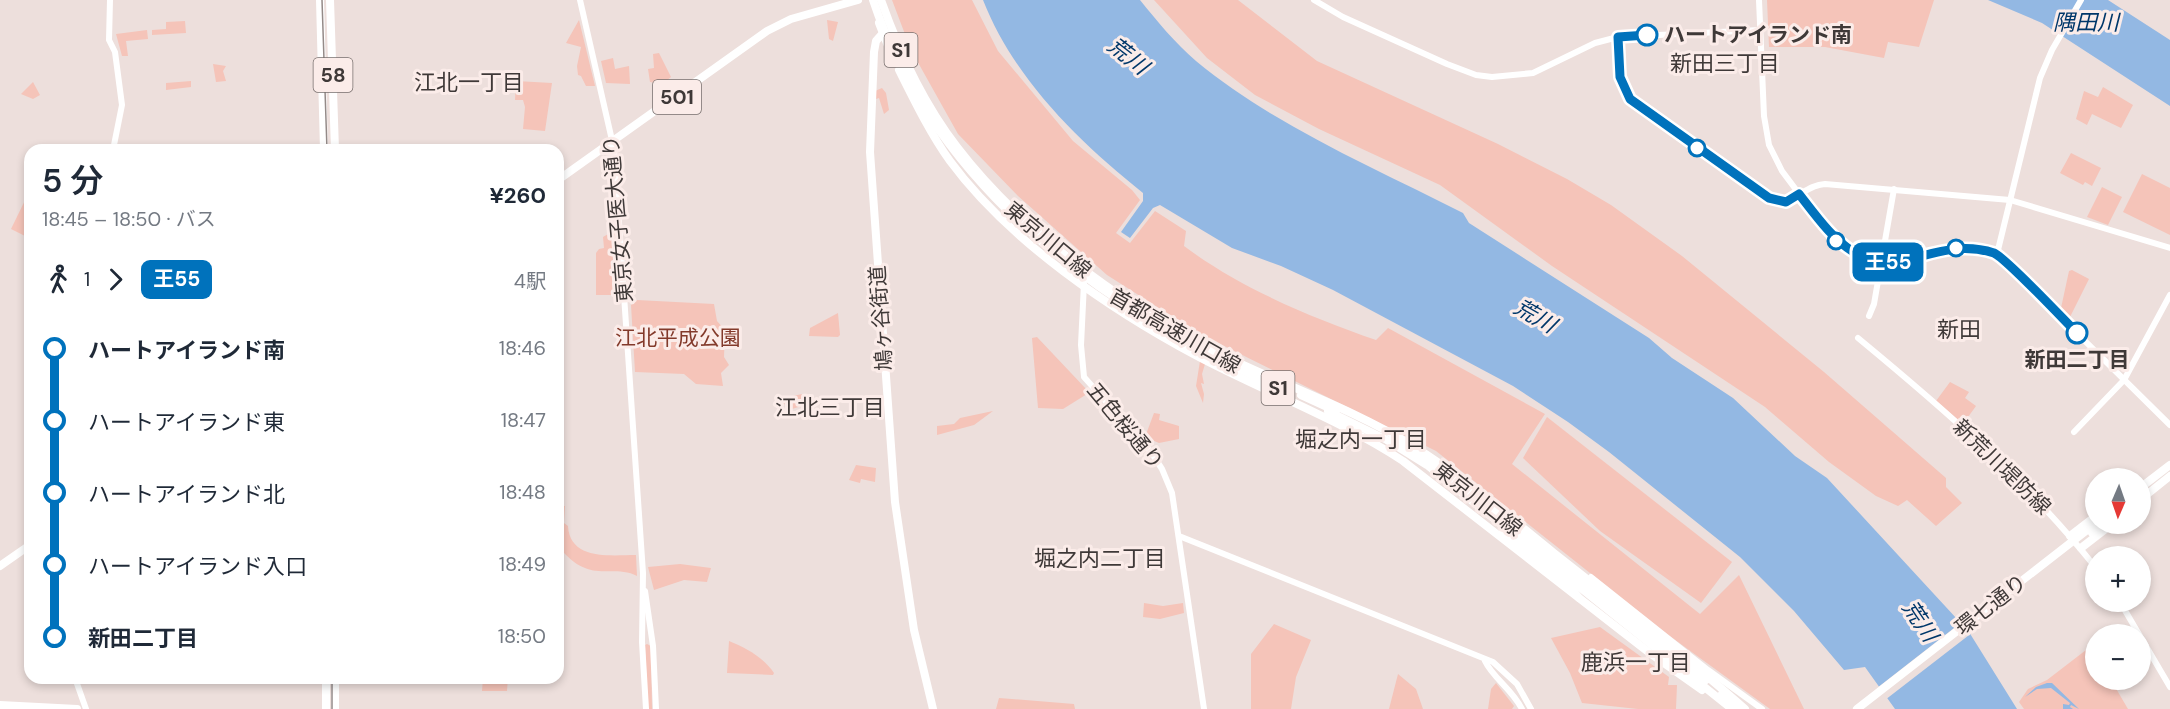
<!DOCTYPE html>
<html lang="ja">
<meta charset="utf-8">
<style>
body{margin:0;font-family:"DM Sans","Noto Sans JP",sans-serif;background:#f6f6f7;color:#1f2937;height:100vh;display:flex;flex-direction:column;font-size:22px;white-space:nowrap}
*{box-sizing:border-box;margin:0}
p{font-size:20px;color:#747a83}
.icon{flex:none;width:33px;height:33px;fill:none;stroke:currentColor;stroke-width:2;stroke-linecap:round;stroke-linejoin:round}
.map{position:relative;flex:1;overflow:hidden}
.sheet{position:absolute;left:24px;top:144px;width:540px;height:540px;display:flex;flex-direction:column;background:#fff;border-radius:18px;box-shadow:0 3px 9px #0003}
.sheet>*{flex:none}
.badge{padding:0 12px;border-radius:9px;font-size:21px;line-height:39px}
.needle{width:39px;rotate:182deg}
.controls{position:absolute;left:2085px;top:468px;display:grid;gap:12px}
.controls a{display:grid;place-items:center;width:66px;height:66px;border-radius:50%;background:#fff;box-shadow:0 3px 9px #0003;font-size:30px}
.map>.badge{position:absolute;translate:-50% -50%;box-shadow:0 0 0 3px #fff}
.legs{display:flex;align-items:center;gap:9px;height:66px;padding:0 18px;font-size:20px}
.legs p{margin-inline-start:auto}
.head{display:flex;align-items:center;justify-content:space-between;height:102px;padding:0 18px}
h1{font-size:33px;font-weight:600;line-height:45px}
ul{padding:0 18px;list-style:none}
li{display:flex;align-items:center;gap:21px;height:72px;font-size:22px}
li i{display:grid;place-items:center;width:9px;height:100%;margin:0 8px;background:currentColor}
li i::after{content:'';width:15px;height:15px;margin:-8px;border:4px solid;border-radius:50%;background:#fff}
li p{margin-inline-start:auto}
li:first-child i{background:linear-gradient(#0000 50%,currentColor 0)}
li:last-child i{background:linear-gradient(currentColor 50%,#0000 0)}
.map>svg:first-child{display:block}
.green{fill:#f5c4b9}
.water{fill:#93b8e3}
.pier{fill:#eddfdc}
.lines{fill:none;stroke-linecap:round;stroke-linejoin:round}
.minor{stroke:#fff;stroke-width:6}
.major{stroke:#fff;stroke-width:8}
.highway{stroke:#fff;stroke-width:8}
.tram{stroke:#948a88;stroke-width:1.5}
.line-1-casing{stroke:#fff;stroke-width:14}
.line-1{stroke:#0072bc;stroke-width:9}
.stop-1-dot{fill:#fff;stroke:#0072bc;stroke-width:3}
.labels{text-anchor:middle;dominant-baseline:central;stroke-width:6;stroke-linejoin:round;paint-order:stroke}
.shield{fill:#fbece9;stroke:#776f6d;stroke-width:1.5}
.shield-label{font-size:20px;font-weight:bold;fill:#3f3938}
.stop-label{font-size:21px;font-weight:bold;fill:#3f3938;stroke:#fbece9;text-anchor:start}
.street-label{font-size:21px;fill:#3f3938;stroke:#fbece9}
.park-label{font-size:21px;fill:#833a2b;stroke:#fbece9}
.water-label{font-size:22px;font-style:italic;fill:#00376a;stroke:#fbece9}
.neighbourhood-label{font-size:22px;fill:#3f3938;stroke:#fbece9}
</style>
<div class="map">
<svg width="2170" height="709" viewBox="0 0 2170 709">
<rect width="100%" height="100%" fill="#eddfdc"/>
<g class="green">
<path d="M892,0H972L998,51L1073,141L1132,190L1140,200L1116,233L1130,243L1155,211L1186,231L1184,246C1240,288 1310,317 1376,340L1388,328L1545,414L1512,464L1700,614L1739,575L1804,709H1770L1667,634L1436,451L1198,333L1107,275L1018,196L958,134L911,50Z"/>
<path d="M1154,0H1238L1317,61L1498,144L1567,179L1611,205L1682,256L1824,372L1946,478V487L1962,503L1936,526L1907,500L1898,506L1876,496L1829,462L1765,407L1552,266L1440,185L1319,129L1255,95L1207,58Z"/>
<path d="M1767,0H1934L1919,47L1888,42L1884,58L1825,47H1769Z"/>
<path d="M579,20L595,86H586L581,76L578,75L577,66L581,47L566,43Z"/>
<path d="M827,20L838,22L833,41L829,39Z"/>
<path d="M185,21L186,33L152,35V30L166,29V22Z"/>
<path d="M147,30L148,39L126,41L128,56H122L116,34Z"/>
<path d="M659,53L671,77L664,83V88L658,89L656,83L650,82L648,69L654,68L653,54Z"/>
<path d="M613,58L615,69L629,66L630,84L606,83L601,61Z"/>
<path d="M213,64L226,66L223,71L226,81L216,82Z"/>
<path d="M191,81V87L166,90V83Z"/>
<path d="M516,81L552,83L545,131L523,129L525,107L523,100H515Z"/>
<path d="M33,82L40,95L33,99L21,94Z"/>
<path d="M2103,87L2133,105L2121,128L2092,114L2087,125L2076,119L2084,91L2098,97Z"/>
<path d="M882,88L886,93L889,110L884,114L879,98L876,99L875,91Z"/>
<path d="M2071,153L2101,168L2092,186L2085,182L2083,185L2060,173Z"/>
<path d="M2142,174L2170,188V235L2123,212Z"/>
<path d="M2102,187L2122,197L2108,225L2087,217Z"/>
<path d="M30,190V236L29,238L11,229Z"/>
<path d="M615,230L619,295H596V253L599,249L604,248L603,237Z"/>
<path d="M2072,270L2089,279L2069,319L2061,308L2069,271Z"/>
<path d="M637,300L714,304L717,321L725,330L724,357L729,365L721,373L723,386L696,384L684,374L635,372L631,305Z"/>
<path d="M838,313L840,335L838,337L809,336L810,328Z"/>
<path d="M1037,337L1088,391L1087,394L1063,409L1038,408L1032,338Z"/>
<path d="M1200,361L1205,364L1202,374L1204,384L1201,383L1204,394L1203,403L1196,386Z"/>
<path d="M1950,382L1969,392L1965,398L1976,406L1963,424L1936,401Z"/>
<path d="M802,394L805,405L792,409L780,401V399Z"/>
<path d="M993,411L974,425L937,435V426L954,424L960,418Z"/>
<path d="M1154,413L1160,414L1159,420L1179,426V439L1159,443L1145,437Z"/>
<path d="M1547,417L1732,562L1701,603L1600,531L1523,458Z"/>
<path d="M856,465L876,468L875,482L861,479L860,483L849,480Z"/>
<path d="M558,505L565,506L564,523L568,526C570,561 611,555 636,555L637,576C620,567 601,575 585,568C574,564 566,555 558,547Z"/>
<path d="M680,564L711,568L707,582L684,580L654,590L648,567Z"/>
<path d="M1144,603L1163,606L1183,603L1184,613L1160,619L1143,617Z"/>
<path d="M1274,624L1311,640L1296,677L1291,709H1251V654Z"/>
<path d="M1600,627L1669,677L1668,685H1677L1676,709H1638L1582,703L1570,673L1551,638Z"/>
<path d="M729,641C746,648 763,657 774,673L773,675L727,673Z"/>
<path d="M647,644L651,646L652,709H648L645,645Z"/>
<path d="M2086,650L2095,658L2096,680H2111L2128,709H2024L2019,702L2028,689L2047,680Z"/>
<path d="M1398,674L1416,689L1423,709H1389Z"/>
<path d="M483,678H508L507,691H482Z"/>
<path d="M1496,683L1514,706L1512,709H1488L1491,689Z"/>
<path d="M999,698L1074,704L1075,709H996Z"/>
</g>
<g class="water">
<path d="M983,0H1140C1157,21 1175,43 1196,61C1273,125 1375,168 1463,213L1469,223L1649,338L1672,358L1733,398L1795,456L1827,478L1969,632L2017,709H1895L1865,667L1844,670L1794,611L1740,557L1609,452L1568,422L1513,386L1333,290L1281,266L1232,248L1160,205L1153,208L1130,238L1121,232L1143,201V193C1078,141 1014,79 983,0Z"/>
<path d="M1988,0H2108L2170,40V106L2042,23Z"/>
<path d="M2047,683H2052L2079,709L2071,705L2070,707L2073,709H2063V704L2069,705L2070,703L2051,688L2037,689L2025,697L2036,687Z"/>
</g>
<path class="pier" d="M1963,621L1973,632L1885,700L1877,688Z"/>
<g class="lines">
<g class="minor">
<path d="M110,0L109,40L115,52L122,105L113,150"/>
<path d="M580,0L614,149L643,573L642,642L646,709"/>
<path d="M1314,0L1343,17L1447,64L1476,75L1492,77L1533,73L1595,43L1618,37L1760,30"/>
<path d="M1759,0L1764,116L1769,145L1782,171L1830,235L1858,255L1882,262H1902L1957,248L1997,254L2170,425"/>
<path d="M1618,37L1620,77L1630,99L1774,201C1794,205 1805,185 1825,184L2010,200L2170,248"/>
<path d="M1884,247L1902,262"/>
<path d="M1997,254L2040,78L2052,50L2081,0"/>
<path d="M1084,283L1081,345L1084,377L1151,452L1162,469L1172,493L1204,709"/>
<path d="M1869,316L1874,304L1894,189"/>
<path d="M1858,338C1944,409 2026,480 2096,568"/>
<path d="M2074,432L2124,380L2170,295"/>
<path d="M1179,536L1493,662L1517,684L1531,709"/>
<path d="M1591,577L1708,670L1762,709"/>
<path d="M645,591L653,646L656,709"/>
<path d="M2120,602L2170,687"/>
<path d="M1485,661C1493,678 1512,689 1522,709"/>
<path d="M75,678L86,709"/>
</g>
<g class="major">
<path d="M320,0L324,150"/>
<path d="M330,0L335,150"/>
<path d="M879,23L890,51"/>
<path d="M884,32L876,41L874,52L870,152L895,502L914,630L933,709"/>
<path d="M899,70C914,100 930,133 950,161C1009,241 1111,310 1197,356C1265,392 1339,419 1403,461L1651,654L1702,690"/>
<path d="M558,180L767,31L791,19L858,0"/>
<path d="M1301,395L1336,411"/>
<path d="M1392,439L1430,461L1492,509L1706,680"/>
<path d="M2140,488L2170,465"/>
<path d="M2140,500L2170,476"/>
<path d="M2092,533L2103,524"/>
<path d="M2070,536L2096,516"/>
<path d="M2081,548L2112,524"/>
<path d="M0,566L30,545"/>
<path d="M335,678V709"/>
<path d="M1722,694L1739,709"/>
<path d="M0,705L77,709"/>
<path d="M326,709V678"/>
<path d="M1857,709L2096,523"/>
</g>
<g class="highway">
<path d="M873,0C934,183 1095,303 1265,381"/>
<path d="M881,0C899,51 924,104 957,147C1019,228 1116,300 1206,347C1274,382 1348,406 1413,446C1463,477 1508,516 1554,553C1619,604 1684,655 1745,709"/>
<path d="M1328,411L1387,440L1427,465L1732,709"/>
<path d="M1503,532L1567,583L1579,598"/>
</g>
<g class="tram">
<path d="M322,0L327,150"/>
<path d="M332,709V678"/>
</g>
</g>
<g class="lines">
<defs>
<path id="line-1" d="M1647,35L1618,37L1620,77L1630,99L1769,198L1786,202L1799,194C1834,239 1858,276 1922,256C1946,249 1969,245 1994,253C2006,258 2063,319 2077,333"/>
</defs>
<use href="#line-1" class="line-1-casing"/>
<use href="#line-1" class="line-1"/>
</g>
<g class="stop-1-dot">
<circle cx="1647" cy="35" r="10"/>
<circle cx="1697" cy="148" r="8"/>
<circle cx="1836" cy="241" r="8"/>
<circle cx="1956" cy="248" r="8"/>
<circle cx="2077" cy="333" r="10"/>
</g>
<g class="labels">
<g class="shield">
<rect x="884.5" y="33" width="33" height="34" rx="4.5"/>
<rect x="313.5" y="58" width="39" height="34" rx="4.5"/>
<rect x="653" y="80" width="48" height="34" rx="4.5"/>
<rect x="1261.5" y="371" width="33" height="34" rx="4.5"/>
</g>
<g class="shield-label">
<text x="901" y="50">S1</text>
<text x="333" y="75">58</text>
<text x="677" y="97">501</text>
<text x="1278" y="388">S1</text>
</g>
<g class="stop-label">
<text x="1664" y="35">ハートアイランド南</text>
<text x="2077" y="360" text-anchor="middle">新田二丁目</text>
</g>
<g class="street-label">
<text transform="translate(618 219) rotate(-95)">東京女子医大通り</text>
<text transform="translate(1048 240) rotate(40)">東京川口線</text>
<text transform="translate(881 318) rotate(-94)">鳩ヶ谷街道</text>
<text transform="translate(1175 331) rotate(30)">首都高速川口線</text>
<text transform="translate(1125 426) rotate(50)">五色桜通り</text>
<text transform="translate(2002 467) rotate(44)">新荒川堤防線</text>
<text transform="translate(1478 499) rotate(38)">東京川口線</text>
<text transform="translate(1991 605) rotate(-38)">環七通り</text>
</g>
<g class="park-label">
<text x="678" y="338">江北平成公園</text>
</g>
<g class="water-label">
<text x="2086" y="22">隅田川</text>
<text transform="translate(1128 56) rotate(38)">荒川</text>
<text transform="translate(1535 316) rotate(30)">荒川</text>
<text transform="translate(1920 621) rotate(56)">荒川</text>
</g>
<g class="neighbourhood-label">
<text x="1725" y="63">新田三丁目</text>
<text x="469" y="82">江北一丁目</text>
<text x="1959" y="329">新田</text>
<text x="830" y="407">江北三丁目</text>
<text x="1361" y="439">堀之内一丁目</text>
<text x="1100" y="558">堀之内二丁目</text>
<text x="1636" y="662">鹿浜一丁目</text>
</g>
</g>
</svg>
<div class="controls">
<a><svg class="needle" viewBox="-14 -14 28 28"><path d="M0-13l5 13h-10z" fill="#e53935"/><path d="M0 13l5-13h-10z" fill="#747a83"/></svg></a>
<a>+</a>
<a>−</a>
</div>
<b class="badge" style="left:1888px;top:262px;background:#0072bc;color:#fff">王55</b>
<section class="sheet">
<div class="head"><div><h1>5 分</h1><p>18:45 – 18:50 · バス</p></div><b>¥260</b></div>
<div class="legs"><svg class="icon" aria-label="walk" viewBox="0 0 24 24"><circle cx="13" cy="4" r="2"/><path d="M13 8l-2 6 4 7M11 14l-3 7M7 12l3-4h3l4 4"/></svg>1<svg class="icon" aria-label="forward" viewBox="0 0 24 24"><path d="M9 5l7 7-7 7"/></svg><b class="badge" style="background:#0072bc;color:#fff">王55</b><p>4駅</p></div>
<ul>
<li><i style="color:#0072bc"></i><b>ハートアイランド南</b><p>18:46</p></li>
<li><i style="color:#0072bc"></i><span>ハートアイランド東</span><p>18:47</p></li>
<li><i style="color:#0072bc"></i><span>ハートアイランド北</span><p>18:48</p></li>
<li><i style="color:#0072bc"></i><span>ハートアイランド入口</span><p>18:49</p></li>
<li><i style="color:#0072bc"></i><b>新田二丁目</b><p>18:50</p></li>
</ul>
</section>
</div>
